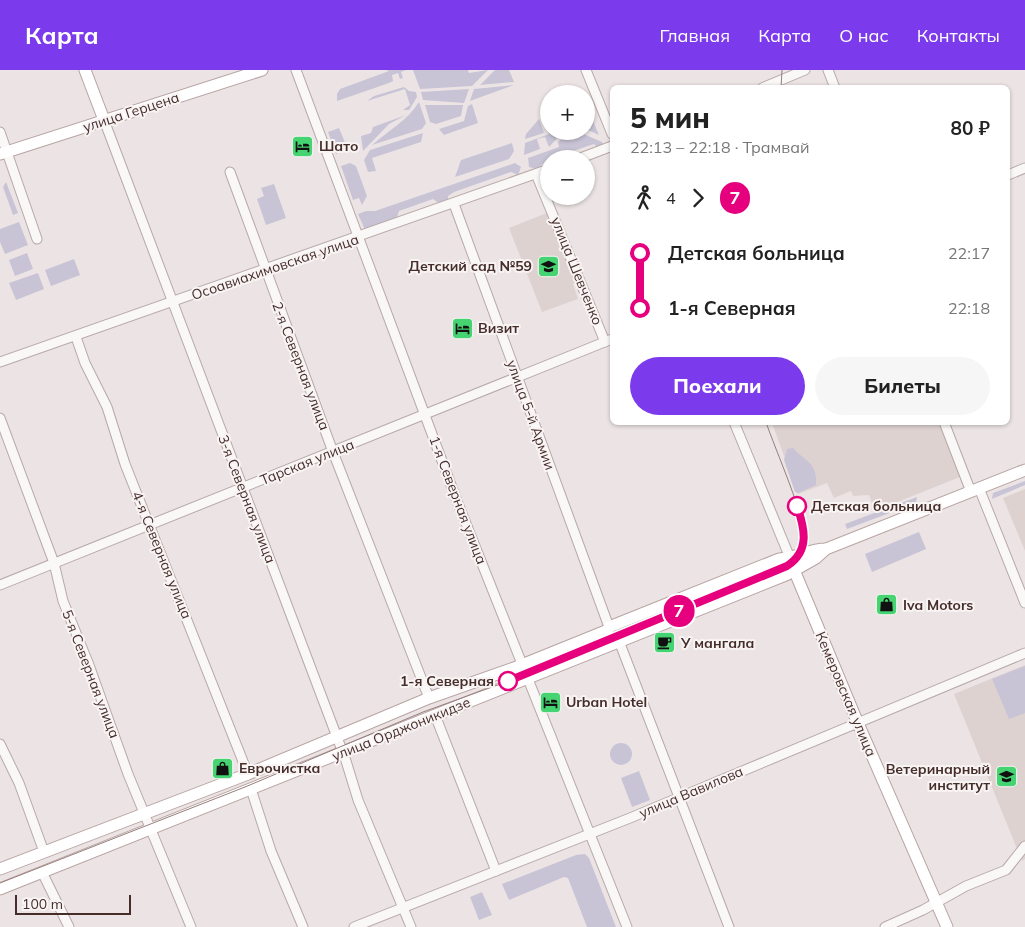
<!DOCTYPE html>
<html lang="ru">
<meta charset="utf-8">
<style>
body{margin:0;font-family:Mulish,sans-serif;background:#f6f6f6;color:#222;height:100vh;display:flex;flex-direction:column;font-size:19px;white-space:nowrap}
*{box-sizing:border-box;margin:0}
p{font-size:16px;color:#767676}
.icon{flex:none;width:28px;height:28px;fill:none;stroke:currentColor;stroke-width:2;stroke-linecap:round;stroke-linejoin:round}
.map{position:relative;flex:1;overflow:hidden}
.sheet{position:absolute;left:610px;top:15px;width:400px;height:340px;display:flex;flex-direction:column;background:#fff;border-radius:8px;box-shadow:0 1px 4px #0004}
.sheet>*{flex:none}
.badge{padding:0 10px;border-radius:16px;font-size:18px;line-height:32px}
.controls{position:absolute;left:540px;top:15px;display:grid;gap:10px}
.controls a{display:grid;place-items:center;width:55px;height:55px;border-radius:50%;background:#fff;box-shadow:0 1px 4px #0004;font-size:25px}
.scale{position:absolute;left:15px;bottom:12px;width:116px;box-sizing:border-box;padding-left:5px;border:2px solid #452d2a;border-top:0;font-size:14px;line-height:18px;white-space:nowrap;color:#452d2a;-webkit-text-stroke:4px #f9f4f4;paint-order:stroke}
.map>.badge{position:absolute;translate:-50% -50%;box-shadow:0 0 0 2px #fff}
.legs{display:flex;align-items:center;gap:8px;height:55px;padding:0 20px;font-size:16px}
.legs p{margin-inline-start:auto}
.headline{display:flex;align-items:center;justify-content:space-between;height:85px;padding:0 20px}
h1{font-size:28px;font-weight:800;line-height:38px}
.action{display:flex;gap:10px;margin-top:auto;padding:10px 20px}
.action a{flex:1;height:58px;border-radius:30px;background:#7c3aed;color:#fff;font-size:20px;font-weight:800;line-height:58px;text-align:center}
.action a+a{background:#f6f6f6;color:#222}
ul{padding:0 20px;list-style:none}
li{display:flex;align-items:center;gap:18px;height:55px;font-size:19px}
li i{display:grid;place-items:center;width:8px;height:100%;margin:0 6px;background:currentColor}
li i::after{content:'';width:12px;height:12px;margin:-6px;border:4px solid;border-radius:50%;background:#fff}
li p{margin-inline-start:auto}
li:first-child i{background:linear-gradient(#0000 50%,currentColor 0)}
li:last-child i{background:linear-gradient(currentColor 50%,#0000 0)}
header{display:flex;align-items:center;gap:30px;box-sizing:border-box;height:70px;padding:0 25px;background:#7c3aed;color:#fff}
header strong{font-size:24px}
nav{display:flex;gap:28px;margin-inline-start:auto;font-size:18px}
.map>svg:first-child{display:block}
.built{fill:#ded2d1}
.green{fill:#c8c4d6}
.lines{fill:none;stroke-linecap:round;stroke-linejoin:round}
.minor-casing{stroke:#b7a9a8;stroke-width:11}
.major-casing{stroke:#b8a4a2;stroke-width:13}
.minor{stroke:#faf7f7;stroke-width:9}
.major{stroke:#fff;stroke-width:11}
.tram{stroke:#967e7c;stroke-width:1}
.line-1-casing{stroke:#fff;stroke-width:11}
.line-1{stroke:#e6007e;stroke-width:8}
.stop-1-dot{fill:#fff;stroke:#e6007e;stroke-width:2.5}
.labels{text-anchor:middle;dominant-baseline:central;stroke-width:4;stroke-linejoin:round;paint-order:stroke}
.street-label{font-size:14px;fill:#452d2a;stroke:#f9f4f4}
.poi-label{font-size:14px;font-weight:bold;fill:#452d2a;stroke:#f9f4f4;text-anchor:start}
.stop-label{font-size:14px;font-weight:bold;fill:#452d2a;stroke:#f9f4f4;text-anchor:start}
</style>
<header>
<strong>Карта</strong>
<nav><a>Главная</a><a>Карта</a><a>О нас</a><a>Контакты</a></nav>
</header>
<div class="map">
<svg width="1025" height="857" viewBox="0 0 1025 857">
<rect width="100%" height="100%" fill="#ece4e4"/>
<g class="built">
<path d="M549,142L578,211L573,214L578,229L542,242L509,158Z"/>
<path d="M772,353H939L960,407L875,441L869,425L853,426L851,421L834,428L827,413L798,424Z"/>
<path d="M1025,419V481L1003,428Z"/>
<path d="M1025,595V789L1022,791L954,624Z"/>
</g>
<g class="green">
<path d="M386,0H406L401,2L403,8L400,9L398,3L392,5L393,11L389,13L337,31V24L340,19L389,1Z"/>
<path d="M413,0H468L469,3L488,0L472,16L420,19Z"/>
<path d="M495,0H509L514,12L480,15Z"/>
<path d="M514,15L470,31L474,19Z"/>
<path d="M404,17L409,21L416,22L417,27L409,40H403L410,35L405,19L367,31L374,26Z"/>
<path d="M469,19L464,33L423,30L421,22Z"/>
<path d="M419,32L426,53L422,59L372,75C389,60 407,51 419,32Z"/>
<path d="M472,34L478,53L444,65L439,59L464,51L468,36Z"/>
<path d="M425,35H463L461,46L436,54L430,52Z"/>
<path d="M586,35L599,65L586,59Z"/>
<path d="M406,45L389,54L363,81L361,66L371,63L373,57Z"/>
<path d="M549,45V61L563,62L549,77L545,67L537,69L540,79L524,85L525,73L549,64L543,46Z"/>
<path d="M539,49L544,63L525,69L526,64Z"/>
<path d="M339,58L346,75L344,80L336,84L328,62Z"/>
<path d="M579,62L602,72L604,76L598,78L594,74L549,89L536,99L529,97L528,88L559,77L558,72L567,64L571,66Z"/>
<path d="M423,63L421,72L372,88L376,101L368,102L364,90L370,80Z"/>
<path d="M512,73L514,81L509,89L455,107L461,90Z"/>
<path d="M350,93L356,96L367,126L362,135L359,128L353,130L341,96Z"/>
<path d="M515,93L521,97L518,105L511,102L454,122L448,126V130L440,134L433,129L399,141L396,151L365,160L358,144L366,141H375Z"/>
<path d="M6,112L18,143L13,145L3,117Z"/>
<path d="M274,114L286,148L266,155L257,129L264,126L261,118Z"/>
<path d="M19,152L28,175L5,184L0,172V159Z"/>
<path d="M27,183L33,199L15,206L9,190Z"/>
<path d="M74,189L80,205L51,216L45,200Z"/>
<path d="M38,203L44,219L16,230L9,213Z"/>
<path d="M793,378C804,391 818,392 816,415L798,423L795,422L784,390L787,379Z"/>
<path d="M1025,411V415L992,429L993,423Z"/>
<path d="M917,427L916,433L847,459L845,454Z"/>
<path d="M919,462L926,479L872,502L865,484Z"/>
<path d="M1025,596V643L1009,649L992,609Z"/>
<circle cx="621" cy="684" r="11"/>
<path d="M639,701L650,730L632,737L621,708Z"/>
<path d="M585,784L589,788L616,857H587L568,808L564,807L509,830L502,814L576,785Z"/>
<path d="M482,822L492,845L479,850L470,827Z"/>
</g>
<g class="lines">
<defs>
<g id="minor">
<path d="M296,0L457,431L627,857"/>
<path d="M586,0L612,64"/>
<path d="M828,0L835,18"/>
<path d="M762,18L805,0"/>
<path d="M104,50L346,691L358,730L411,857"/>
<path d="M0,62L37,169"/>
<path d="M578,89L612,76"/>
<path d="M230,102L333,382L429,628"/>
<path d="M536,104L605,272"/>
<path d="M1008,105L1025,98"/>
<path d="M454,134L609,557"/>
<path d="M76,267L85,293L107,337L125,394L248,704"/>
<path d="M0,292L549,99"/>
<path d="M0,348L54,493L63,531L89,595L128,704L191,857"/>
<path d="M734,352L790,488"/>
<path d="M944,352L971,422"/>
<path d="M979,418L1025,533"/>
<path d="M0,515L612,269"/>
<path d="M619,571L729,857"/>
<path d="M435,645L496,801"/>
<path d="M0,674L19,713L44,782"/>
<path d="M251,719L271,781L303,857"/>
<path d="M42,802L69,857"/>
<path d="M354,857L630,748L1025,583"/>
<path d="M885,857L923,840L966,816L1006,800L1025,776"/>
</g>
<g id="major">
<path d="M85,0L104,50"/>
<path d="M0,84L262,0"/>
<path d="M792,495L857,651L947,857"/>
<path d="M0,799L248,704L429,628L514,598L608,560L609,557L779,489C796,488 809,479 826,479L1025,400"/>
<path d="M0,819L786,505L816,488L826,479"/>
</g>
</defs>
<use href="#minor" class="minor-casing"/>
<use href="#major" class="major-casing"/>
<use href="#minor" class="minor"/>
<use href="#major" class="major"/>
<g class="tram">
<path d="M781,18L782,0"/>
<path d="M0,813L245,717L423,642L517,608L787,496C796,490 803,482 805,472C807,450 774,377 766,352"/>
</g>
</g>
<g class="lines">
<defs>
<path id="line-1" d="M508,611L787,496C810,481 805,459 797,436"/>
</defs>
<use href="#line-1" class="line-1-casing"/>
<use href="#line-1" class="line-1"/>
</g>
<defs>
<symbol id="hotel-square" viewBox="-11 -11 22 22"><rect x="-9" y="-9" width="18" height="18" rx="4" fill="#46d371" stroke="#f9f4f4"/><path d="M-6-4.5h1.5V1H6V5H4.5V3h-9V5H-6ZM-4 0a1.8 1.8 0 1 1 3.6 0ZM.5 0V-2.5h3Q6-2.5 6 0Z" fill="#111"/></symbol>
<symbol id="school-square" viewBox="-11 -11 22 22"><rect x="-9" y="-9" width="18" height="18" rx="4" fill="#46d371" stroke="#f9f4f4"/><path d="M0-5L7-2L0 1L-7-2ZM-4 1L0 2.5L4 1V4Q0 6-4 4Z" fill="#111"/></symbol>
<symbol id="shop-square" viewBox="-11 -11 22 22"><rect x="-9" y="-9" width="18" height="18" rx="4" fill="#46d371" stroke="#f9f4f4"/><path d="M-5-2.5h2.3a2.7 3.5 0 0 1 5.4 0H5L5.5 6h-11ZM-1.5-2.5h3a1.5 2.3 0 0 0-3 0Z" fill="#111"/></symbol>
<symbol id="cafe-square" viewBox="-11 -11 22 22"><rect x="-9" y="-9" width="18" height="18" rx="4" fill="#46d371" stroke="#f9f4f4"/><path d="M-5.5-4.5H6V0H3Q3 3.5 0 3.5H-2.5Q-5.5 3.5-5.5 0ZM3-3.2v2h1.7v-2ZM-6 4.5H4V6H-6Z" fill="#111"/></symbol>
<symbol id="university-square" viewBox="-11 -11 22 22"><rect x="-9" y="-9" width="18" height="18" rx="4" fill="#46d371" stroke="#f9f4f4"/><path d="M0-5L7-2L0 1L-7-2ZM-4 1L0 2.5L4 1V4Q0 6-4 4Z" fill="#111"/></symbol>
</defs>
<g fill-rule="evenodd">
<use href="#hotel-square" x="290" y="64" width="25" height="25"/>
<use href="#school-square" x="536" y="184" width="25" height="25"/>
<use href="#hotel-square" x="450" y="246" width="25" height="25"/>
<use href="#shop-square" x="874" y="522" width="25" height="25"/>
<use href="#cafe-square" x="652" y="560" width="25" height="25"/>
<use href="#hotel-square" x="538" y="620" width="25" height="25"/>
<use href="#shop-square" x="210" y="686" width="25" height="25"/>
<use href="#university-square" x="994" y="694" width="25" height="25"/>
</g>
<g class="stop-1-dot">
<circle cx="797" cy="436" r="9"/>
<circle cx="508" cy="611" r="9"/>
</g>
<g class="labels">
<g class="street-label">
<text transform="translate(131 42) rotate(-18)">улица Герцена</text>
<text transform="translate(275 197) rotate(-19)">Осоавиахимовская улица</text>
<text transform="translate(577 201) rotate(68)">улица Шевченко</text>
<text transform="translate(301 296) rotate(69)">2-я Северная улица</text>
<text transform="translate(531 345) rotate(70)">улица 5-й Армии</text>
<text transform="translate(307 392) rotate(-22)">Тарская улица</text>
<text transform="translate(247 429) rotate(69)">3-я Северная улица</text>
<text transform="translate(458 430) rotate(69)">1-я Северная улица</text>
<text transform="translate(162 485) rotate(68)">4-я Северная улица</text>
<text transform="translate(91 604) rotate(69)">5-я Северная улица</text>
<text transform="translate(846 624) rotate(67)">Кемеровская улица</text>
<text transform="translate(401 659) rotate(-22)">улица Орджоникидзе</text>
<text transform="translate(691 722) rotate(-23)">улица Вавилова</text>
</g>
<g class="poi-label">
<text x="319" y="76">Шато</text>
<text x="532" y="196" text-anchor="end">Детский сад №59</text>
<text x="478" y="258">Визит</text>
<text x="903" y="535">Iva Motors</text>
<text x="681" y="573">У мангала</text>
<text x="566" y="632">Urban Hotel</text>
<text x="239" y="698">Еврочистка</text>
<text x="990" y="699" text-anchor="end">Ветеринарный<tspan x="990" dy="16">институт</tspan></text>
</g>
<g class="stop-label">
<text x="811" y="436">Детская больница</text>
<text x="494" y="611" text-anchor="end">1-я Северная</text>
</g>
</g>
</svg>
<div class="controls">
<a>+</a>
<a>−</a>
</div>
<div class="scale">100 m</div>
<b class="badge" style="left:679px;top:541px;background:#e6007e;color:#fff">7</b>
<section class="sheet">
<div class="headline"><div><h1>5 мин</h1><p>22:13 – 22:18 · Трамвай</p></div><b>80 ₽</b></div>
<div class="legs"><svg class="icon" aria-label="walk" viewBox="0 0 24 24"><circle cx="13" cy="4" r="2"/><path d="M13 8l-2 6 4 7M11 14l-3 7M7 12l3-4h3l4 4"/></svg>4<svg class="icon" aria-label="forward" viewBox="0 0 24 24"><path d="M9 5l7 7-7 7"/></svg><b class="badge" style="background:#e6007e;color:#fff">7</b></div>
<ul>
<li><i style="color:#e6007e"></i><b>Детская больница</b><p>22:17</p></li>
<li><i style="color:#e6007e"></i><b>1-я Северная</b><p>22:18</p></li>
</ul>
<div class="action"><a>Поехали</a><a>Билеты</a></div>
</section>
</div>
